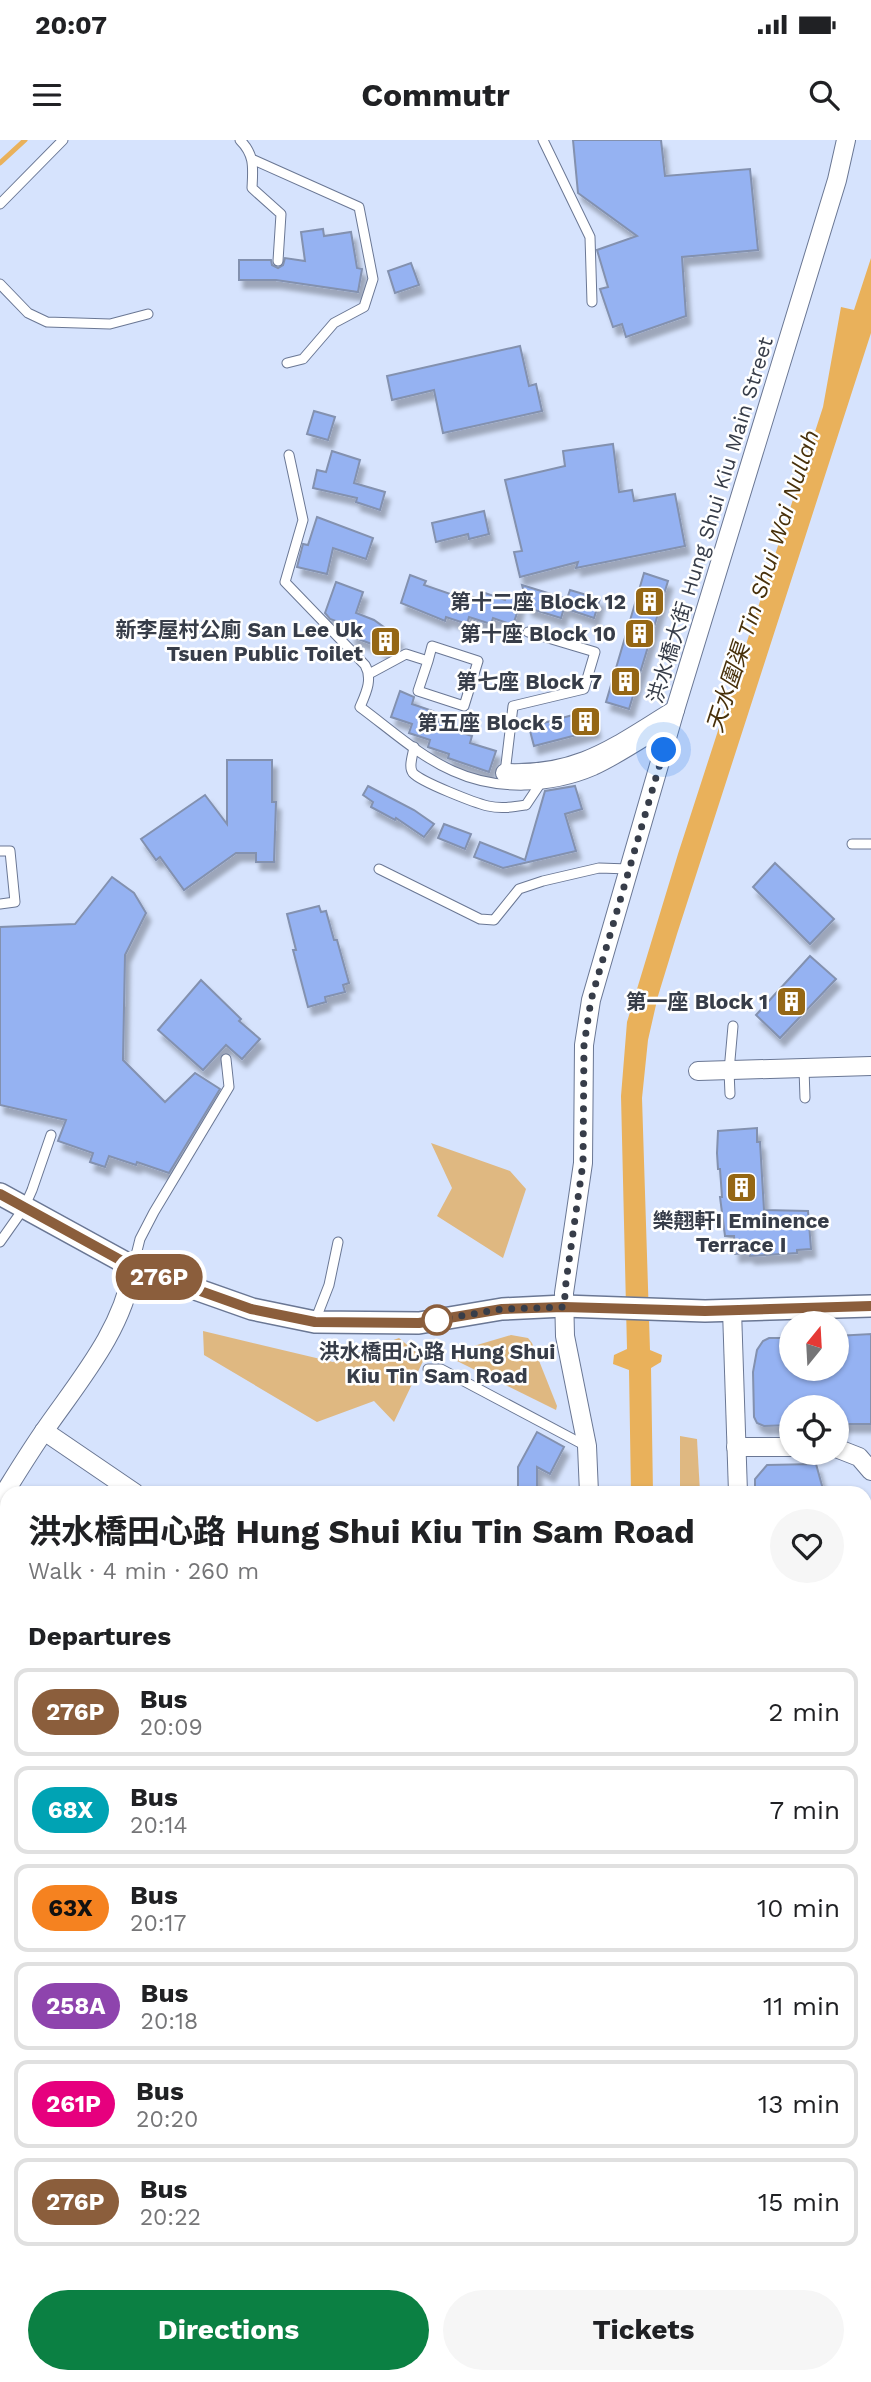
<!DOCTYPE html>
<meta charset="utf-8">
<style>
body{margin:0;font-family:"Work Sans","Noto Sans SC",sans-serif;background:#f6f6f6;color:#202124;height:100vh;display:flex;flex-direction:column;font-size:26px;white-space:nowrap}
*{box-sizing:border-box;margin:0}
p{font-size:23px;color:#757577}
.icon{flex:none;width:38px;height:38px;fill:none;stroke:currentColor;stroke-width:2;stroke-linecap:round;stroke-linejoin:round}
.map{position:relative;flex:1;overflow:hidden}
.sheet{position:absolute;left:0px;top:1346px;width:872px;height:898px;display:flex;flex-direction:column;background:#fff;border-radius:21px 21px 0 0;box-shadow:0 2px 5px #0004}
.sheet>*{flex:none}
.badge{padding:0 14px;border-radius:23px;font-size:24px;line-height:46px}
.needle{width:46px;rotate:18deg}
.controls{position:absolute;left:779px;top:1171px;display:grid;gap:14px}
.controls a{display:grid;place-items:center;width:70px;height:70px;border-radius:50%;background:#fff;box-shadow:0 2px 5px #0004;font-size:35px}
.you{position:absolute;width:35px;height:35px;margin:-18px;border:5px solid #fff;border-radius:50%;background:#1a73e8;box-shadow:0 0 0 10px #1a73e833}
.map>.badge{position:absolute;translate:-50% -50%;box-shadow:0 0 0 4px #fff}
h2{padding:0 28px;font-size:26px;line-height:63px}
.round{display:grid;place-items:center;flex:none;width:74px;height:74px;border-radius:37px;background:#f6f6f6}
.summary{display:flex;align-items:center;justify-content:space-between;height:119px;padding:0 28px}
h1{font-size:33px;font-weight:700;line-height:52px}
.cta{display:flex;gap:14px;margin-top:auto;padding:14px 28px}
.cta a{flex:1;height:80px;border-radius:42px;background:#0b8043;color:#fff;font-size:28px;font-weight:700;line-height:80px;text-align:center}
.cta a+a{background:#f6f6f6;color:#202124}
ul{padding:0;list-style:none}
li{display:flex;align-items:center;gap:21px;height:88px;margin:0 14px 10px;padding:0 14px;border:4px solid #e0e0e0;border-radius:14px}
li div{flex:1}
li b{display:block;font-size:26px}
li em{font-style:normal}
li .badge{min-width:77px;font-weight:700;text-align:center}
.status{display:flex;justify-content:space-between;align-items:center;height:49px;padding:0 35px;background:#fff;direction:ltr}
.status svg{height:19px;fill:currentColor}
header{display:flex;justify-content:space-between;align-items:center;height:91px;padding:0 28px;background:#fff;font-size:32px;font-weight:700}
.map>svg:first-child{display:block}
.green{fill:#dfb881}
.water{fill:#e9b15b}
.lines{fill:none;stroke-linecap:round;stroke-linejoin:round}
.stream{stroke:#e9b15b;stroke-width:5}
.building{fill:#95b2f2;stroke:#8391af;stroke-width:2;filter:url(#shadow)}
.service-casing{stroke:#6a7794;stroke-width:11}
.minor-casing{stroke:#6a7794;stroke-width:20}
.tertiary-casing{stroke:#6a7794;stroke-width:24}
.primary-casing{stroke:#4e6cb2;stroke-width:29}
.service{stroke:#fff;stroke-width:9}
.minor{stroke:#fff;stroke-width:18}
.tertiary{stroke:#fff;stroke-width:21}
.primary{stroke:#9db6f3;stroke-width:26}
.tram{stroke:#666e7f;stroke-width:2}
.line-casing{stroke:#fff;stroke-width:16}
.line{stroke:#8b5e3c;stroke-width:10}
.walk{stroke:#373d49;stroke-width:7;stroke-dasharray:0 12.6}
.stop-dot{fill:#fff;stroke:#8b5e3c;stroke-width:3.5}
.labels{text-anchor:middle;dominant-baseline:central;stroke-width:5;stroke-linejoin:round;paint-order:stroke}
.street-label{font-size:21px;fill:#373d49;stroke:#fff}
.poi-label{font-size:21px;font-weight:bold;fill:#373d49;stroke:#fff;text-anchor:end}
.stop-label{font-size:21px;font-weight:bold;fill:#373d49;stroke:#fff}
.water-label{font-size:23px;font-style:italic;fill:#48310b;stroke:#fff}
</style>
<div class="status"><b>20:07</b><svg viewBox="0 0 49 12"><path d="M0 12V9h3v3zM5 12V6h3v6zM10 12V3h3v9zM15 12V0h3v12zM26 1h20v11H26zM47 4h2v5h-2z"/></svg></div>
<header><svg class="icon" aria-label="menu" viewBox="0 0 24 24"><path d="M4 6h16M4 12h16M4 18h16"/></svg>Commutr<svg class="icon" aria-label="search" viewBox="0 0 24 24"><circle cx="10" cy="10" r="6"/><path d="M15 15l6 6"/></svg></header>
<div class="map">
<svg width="871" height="2242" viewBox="0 0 871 2242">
<defs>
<filter id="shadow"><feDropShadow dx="4.5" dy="8" stdDeviation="2" flood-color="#0004"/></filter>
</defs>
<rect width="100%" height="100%" fill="#d6e3fd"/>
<g class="green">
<path d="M431,1003L510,1031L526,1049L503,1118L437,1076L452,1048Z"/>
<path d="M203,1191L333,1222L399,1198L424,1219L394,1282L374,1261L317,1282L204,1215Z"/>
<path d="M511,1195L528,1198L532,1203L557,1266L556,1270L455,1220L450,1213Z"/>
<path d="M680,1296L697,1299L700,1353H680Z"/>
</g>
<path class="water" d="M871,118V193L677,794L658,856L648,900L642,958L650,1210L662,1215L661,1222L651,1228L653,1353H631L629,1230L613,1224L614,1215L627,1209L621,956L627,882L678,714L823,267L841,167L854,170Z"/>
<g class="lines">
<g class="stream">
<path d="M0,23L25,0"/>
<path d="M529,2242L533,2236"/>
</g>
</g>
<g class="building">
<path d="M573,0H661L665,36L750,29L758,110L682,117L686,176L626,197L622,184L613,187L600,149L608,147L597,110L637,96L578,53Z"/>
<path d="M323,89L324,96L351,92L357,128L362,129L358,152L276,140H239V120H271L272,125L278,128L283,125L285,118L305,121L301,92Z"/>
<path d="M411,123L419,145L395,153L388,131Z"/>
<path d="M520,206L529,246L536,244L542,271L443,293L434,250L392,260L387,236Z"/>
<path d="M314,271L335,277L328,300L307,294Z"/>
<path d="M613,304L619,352L632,350L634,361L675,354L685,406L576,428L578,422L520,437L514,412L522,411L505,340L565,326L563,311Z"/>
<path d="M332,311L360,320L354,343L385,352L380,370L356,362L357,358L313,348L317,330L326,332Z"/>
<path d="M484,371L489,394L469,399L468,394L436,402L432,383Z"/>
<path d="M317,377L373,398L366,419L333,408L327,434L297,427L303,404L308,405Z"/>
<path d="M644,433L668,441L629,569L606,562Z"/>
<path d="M410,435L426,441L424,445L459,457L461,453L482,460L485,453L505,460L507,453L522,458L513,485L493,478L491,484L469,477L467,484L446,477L445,481L401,463Z"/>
<path d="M336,442L363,452L356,473L374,480L399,498L387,514L377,506L350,496L353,487L330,479L325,473Z"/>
<path d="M522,445L567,459L570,450L600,459L594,478L564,468L561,478L528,468Z"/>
<path d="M400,551L414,557L412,564L433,571L430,579L451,586L450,589L472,596L470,603L496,611L489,632L448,618L449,614L428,607L430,600L409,593L412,584L391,577Z"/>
<path d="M591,570L596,590L534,606L529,587Z"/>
<path d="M227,620H272V662H276L274,722H256V713H236L184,750L160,717L156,720L141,699L205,655L227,684Z"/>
<path d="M368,646L414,670L434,684L424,697L396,678L395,680L371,667L373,662L363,655Z"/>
<path d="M575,646L582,669L565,674L576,711L503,728L474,717L480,702L525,720L545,651Z"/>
<path d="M444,684L471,694L465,709L438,698Z"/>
<path d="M775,723L834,779L810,804L753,747Z"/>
<path d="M112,737L134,753L146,773L125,815L123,920L165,962L195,933L220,949L169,1033L137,1022L136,1025L109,1016L105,1027L90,1022L93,1013L58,1001L66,980L0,965V787L75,784Z"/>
<path d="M319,766L321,772L326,771L334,800H337L349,843L343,845L345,852L325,857L326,862L308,867L293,810H296L287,774Z"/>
<path d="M810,816L836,839L780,898L756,875Z"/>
<path d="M201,840L241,879L239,881L260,899L242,919L226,905L203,930L158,890Z"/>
<path d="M757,988V1002H760L764,1070L808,1071L811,1109L797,1110V1113L750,1116V1113L735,1114L734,1096H725L720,1057H722L720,1029H718L717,1013L718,991Z"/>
<path d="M871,1194V1284H836V1267H791V1285L764,1286L757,1283L754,1277L753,1232L757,1210L763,1201L769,1198H791V1228H836V1196Z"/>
<path d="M537,1292L564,1307L550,1334L537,1327V1353H518V1327Z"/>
<path d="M816,1324L824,1353H755V1339L767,1325Z"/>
</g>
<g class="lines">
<defs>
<g id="service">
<path d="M240,0C255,15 253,28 252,48L281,74L278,121"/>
<path d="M543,0L590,97L592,162"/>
<path d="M254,20L359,67L373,139L364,167L334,183L303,219L287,223"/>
<path d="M0,64L63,0"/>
<path d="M0,144L28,173L47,182L110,184L148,174"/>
<path d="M289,315L303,380L285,442L365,525C373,539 366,553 360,567C390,589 419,616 453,631C497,651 551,649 595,630C621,618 645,601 669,587"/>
<path d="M369,534L406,514L428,521L418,551L464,566L478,521L432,506L428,521"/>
<path d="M414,607C413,615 408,627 413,633C421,642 475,663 488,666C501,669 513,667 526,665L540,644"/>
<path d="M505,633L513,566L584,549L595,512L528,492"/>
<path d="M852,704H871"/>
<path d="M0,711H10L15,762L0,764"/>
<path d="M379,729L480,779L494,780L519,749L543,741L599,728L629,729"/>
<path d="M804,929L805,958"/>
<path d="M730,954L729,931L733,886"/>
<path d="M0,1102L24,1068L32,1050L51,995"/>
<path d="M133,1127L140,1099L154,1072L229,947L226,919"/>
<path d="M315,1181L329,1145L338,1102"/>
<path d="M428,1229H441L586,1306"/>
<path d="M0,1480L7,1485"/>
<path d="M0,1693L7,1697"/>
<path d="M0,1911L7,1914"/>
</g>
<g id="minor">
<path d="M505,633C580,636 614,607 675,570"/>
<path d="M698,931L871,926"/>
<path d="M732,1170L738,1353"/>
<path d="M44,1291L135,1353"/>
<path d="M736,1307H791"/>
<path d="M836,1308L859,1317L871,1331"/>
<path d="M589,1353L587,1306L565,1196L564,1153L583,1023L584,905L591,860L675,570L837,40L846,0"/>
<path d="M0,1360C15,1336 30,1311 47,1287C82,1237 123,1189 133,1127"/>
<path d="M864,1600L871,1599"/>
<path d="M473,2242L477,2236"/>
</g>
<g id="tertiary">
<path d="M0,1054L133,1127L252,1169L315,1182L419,1183L502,1169L564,1166L705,1171L871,1166"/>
<path d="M864,1969L871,1984"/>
</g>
<g id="primary">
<path d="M864,1812L871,1810"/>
<path d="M864,1842L871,1840"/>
<path d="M0,2121L7,2118"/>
<path d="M0,2158L7,2155"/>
</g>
</defs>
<use href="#service" class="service-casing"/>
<use href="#minor" class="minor-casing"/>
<use href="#tertiary" class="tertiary-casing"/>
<use href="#primary" class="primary-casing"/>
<use href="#service" class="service"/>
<use href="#minor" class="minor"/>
<use href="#tertiary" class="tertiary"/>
<use href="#primary" class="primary"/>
<g class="tram">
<path d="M864,1762L871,1760"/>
<path d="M864,1774L871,1772"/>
<path d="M0,2066L7,2063"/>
<path d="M0,2080L7,2077"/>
</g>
</g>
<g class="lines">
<defs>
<path id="line" d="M0,1054L133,1127L251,1169L315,1182L419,1183L502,1169L564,1167L705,1171L871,1166"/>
</defs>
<use href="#line" class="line-casing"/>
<use href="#line" class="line"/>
<path class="walk" d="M437,1180L502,1169L564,1167L566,1142L583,1023L584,905L591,860L664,610"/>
</g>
<defs>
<symbol id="building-square" viewBox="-11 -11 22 22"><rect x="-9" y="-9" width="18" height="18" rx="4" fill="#956715" stroke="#fff"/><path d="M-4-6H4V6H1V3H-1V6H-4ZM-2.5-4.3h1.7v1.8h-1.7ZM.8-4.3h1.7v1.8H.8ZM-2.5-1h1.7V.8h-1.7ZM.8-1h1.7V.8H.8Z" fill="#fff"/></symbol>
</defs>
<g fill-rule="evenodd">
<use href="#building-square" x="632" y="444" width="35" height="35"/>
<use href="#building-square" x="622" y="476" width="35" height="35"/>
<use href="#building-square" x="368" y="484" width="35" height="35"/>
<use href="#building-square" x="608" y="524" width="35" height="35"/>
<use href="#building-square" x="568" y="564" width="35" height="35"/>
<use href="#building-square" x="774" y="844" width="35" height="35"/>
<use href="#building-square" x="724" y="1030" width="35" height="35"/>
</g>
<circle class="stop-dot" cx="437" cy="1180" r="14"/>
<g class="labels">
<g class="street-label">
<text transform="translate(710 380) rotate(-73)">洪水橋大街 Hung Shui Kiu Main Street</text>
</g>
<g class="poi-label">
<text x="626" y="461">第十二座 Block 12</text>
<text x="363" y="489">新李屋村公廁 San Lee Uk<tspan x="363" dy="24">Tsuen Public Toilet</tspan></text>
<text x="616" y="493">第十座 Block 10</text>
<text x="602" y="541">第七座 Block 7</text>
<text x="563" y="582">第五座 Block 5</text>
<text x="768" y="861">第一座 Block 1</text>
<text x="741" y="1080" text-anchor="middle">樂翹軒I Eminence<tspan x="741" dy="24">Terrace I</tspan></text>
</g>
<g class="stop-label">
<text x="437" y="1211">洪水橋田心路 Hung Shui<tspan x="437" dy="24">Kiu Tin Sam Road</tspan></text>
</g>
<g class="water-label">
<text transform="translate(763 441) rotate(-72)">天水圍渠 Tin Shui Wai Nullah</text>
</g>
</g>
</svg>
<div class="controls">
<a><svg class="needle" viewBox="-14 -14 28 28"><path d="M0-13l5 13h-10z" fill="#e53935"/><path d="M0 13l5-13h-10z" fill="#757577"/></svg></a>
<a><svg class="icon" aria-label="locate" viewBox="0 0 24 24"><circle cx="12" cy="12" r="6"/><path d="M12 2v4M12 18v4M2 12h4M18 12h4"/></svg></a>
</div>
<div class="you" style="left:664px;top:610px"></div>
<b class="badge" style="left:159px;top:1137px;background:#8b5e3c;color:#fff">276P</b>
<section class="sheet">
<div class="summary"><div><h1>洪水橋田心路 Hung Shui Kiu Tin Sam Road</h1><p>Walk · 4 min · 260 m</p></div><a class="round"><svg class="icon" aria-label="heart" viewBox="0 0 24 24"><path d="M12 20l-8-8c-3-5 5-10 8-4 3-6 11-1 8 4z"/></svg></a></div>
<h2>Departures</h2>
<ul>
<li><span class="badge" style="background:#8b5e3c;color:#fff">276P</span><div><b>Bus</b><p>20:09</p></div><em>2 min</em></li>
<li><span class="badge" style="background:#00a3b4;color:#fff">68X</span><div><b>Bus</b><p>20:14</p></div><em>7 min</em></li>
<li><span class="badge" style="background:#f58220;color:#111">63X</span><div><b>Bus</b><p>20:17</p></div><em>10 min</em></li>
<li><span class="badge" style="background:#8e44ad;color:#fff">258A</span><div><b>Bus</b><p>20:18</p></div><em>11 min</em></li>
<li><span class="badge" style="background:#e6007e;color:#fff">261P</span><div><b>Bus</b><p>20:20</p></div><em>13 min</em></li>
<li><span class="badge" style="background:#8b5e3c;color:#fff">276P</span><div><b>Bus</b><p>20:22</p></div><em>15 min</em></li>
</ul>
<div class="cta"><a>Directions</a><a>Tickets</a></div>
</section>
</div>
